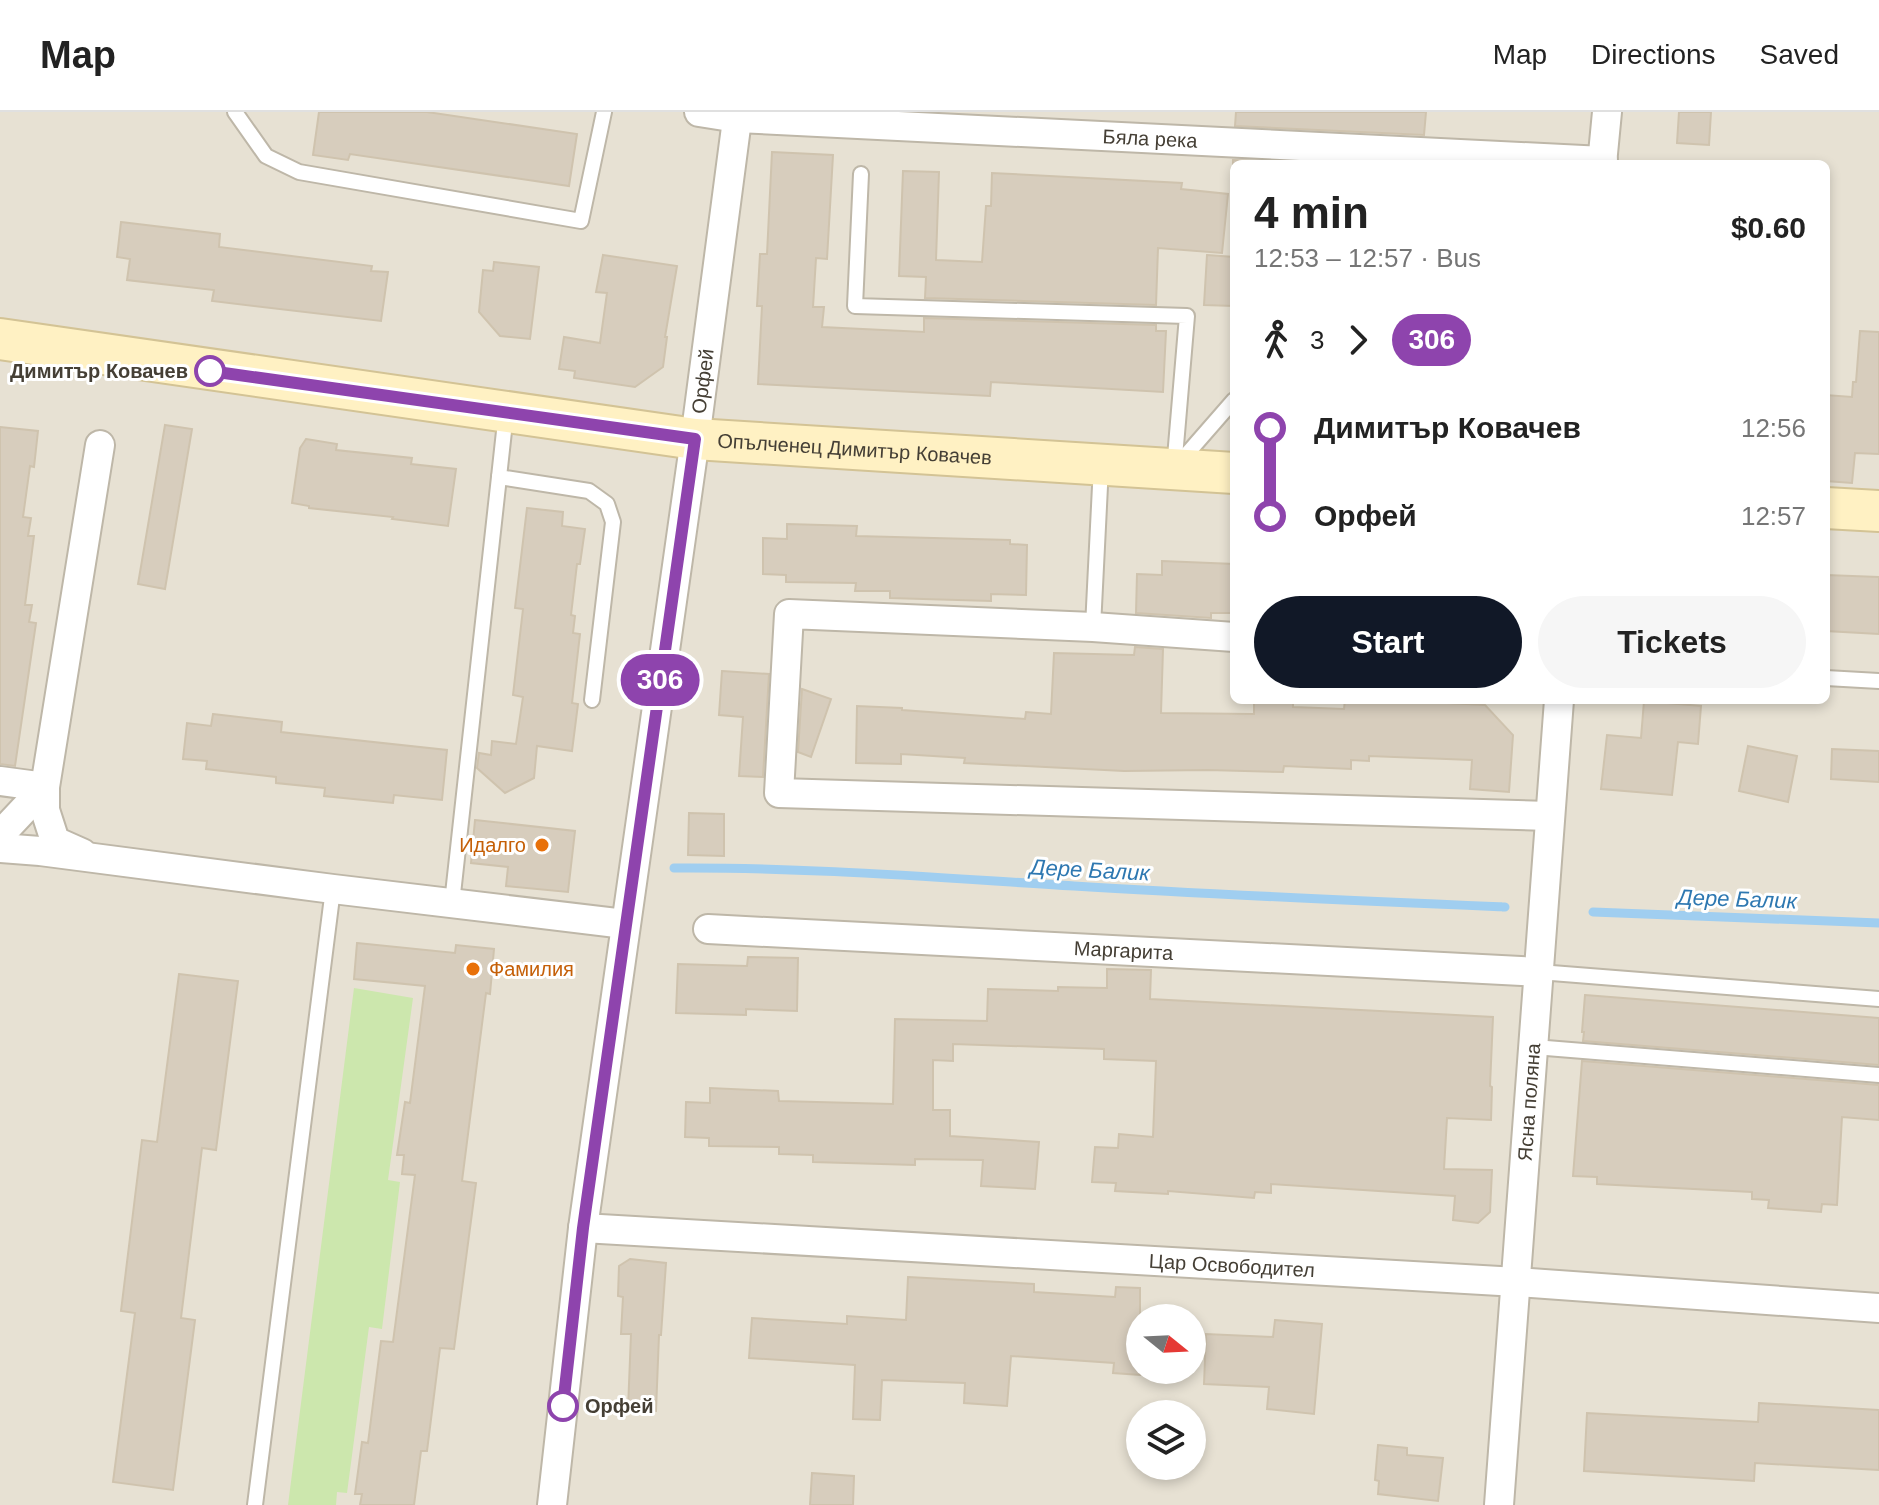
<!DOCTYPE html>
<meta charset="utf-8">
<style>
body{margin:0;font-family:Helvetica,sans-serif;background:#f6f6f6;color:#222;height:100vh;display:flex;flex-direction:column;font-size:30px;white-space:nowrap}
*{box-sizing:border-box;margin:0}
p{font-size:26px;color:#767676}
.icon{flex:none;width:44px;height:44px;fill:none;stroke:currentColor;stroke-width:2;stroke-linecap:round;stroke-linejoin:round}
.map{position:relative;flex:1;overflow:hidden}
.drawer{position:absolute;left:1230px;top:48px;width:600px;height:544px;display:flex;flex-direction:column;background:#fff;border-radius:12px;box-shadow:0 4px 12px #0003}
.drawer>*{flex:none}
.badge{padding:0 16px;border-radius:26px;font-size:28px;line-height:52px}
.needle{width:52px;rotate:108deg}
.buttons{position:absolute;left:1126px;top:1192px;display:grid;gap:16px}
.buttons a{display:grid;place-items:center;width:80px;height:80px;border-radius:50%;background:#fff;box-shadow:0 4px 12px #0003;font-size:40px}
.map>.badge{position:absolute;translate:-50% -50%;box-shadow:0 0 0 4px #fff}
.legs{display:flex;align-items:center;gap:12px;height:88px;padding:0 24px;font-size:26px}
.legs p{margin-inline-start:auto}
.overview{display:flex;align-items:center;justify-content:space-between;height:136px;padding:0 24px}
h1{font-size:44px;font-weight:800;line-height:60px}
.button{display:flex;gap:16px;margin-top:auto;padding:16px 24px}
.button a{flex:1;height:92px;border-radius:48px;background:#111827;color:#fff;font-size:32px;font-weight:800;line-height:92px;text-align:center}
.button a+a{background:#f6f6f6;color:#222}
ul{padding:0 24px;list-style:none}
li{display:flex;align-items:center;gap:28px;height:88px;font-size:30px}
li i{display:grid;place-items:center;width:12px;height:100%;margin:0 10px;background:currentColor}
li i::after{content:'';width:20px;height:20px;margin:-10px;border:6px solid;border-radius:50%;background:#fff}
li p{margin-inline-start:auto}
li:first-child i{background:linear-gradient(#0000 50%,currentColor 0)}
li:last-child i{background:linear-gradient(currentColor 50%,#0000 0)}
header{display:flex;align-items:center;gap:48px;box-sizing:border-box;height:112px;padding:0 40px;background:#fff;border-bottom:2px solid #e0e0e0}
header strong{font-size:38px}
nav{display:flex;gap:44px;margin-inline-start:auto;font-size:28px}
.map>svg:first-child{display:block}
.residential{fill:#e7e1d3;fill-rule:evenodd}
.green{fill:#cce7ad}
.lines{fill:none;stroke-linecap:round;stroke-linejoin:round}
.stream{stroke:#a0cef0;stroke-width:9}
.building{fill:#d7cdbd;stroke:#cfc3ae;stroke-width:2}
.lane-casing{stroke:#beb7a8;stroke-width:18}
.street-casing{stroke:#beb7a8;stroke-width:32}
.secondary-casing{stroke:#d3c395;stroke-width:44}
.lane{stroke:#fff;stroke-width:14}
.street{stroke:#fff;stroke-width:28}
.secondary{stroke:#fff1c3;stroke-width:40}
.line-1-casing{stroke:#fff;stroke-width:18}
.line-1{stroke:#8e44ad;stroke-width:12}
.stop-1-dot{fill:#fff;stroke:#8e44ad;stroke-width:4}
.food-dot{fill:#e8710a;stroke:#fff;stroke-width:3}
.labels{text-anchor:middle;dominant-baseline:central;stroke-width:6;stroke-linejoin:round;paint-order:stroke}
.street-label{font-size:20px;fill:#453f35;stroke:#fff}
.stop-label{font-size:20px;font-weight:bold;fill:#453f35;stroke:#fff;text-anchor:end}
.food-label{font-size:20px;fill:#c56008;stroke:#fff;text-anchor:end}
.water-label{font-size:22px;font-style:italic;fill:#2e78b1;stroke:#fff}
</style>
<header>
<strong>Map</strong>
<nav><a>Map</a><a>Directions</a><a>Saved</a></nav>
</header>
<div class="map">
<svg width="1879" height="1393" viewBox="0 0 1879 1393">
<rect width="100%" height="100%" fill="#f3efe5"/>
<path class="residential" d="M0,0H1879V1393H0ZM1234,52H1826V588H1234ZM1140,1206H1192V1258H1140ZM1140,1302H1192V1354H1140Z"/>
<path class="green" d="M354,876L413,886L388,1068L400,1070L382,1217L369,1215L347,1381L337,1380L336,1393H288Z"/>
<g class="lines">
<g class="stream">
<path d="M674,756C807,755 941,766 1074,774C1218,783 1362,789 1505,795"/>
<path d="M1593,800L1879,811"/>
</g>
</g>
<g class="building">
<path d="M319,0H427L577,22L569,74L350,42L348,48L313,43Z"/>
<path d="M1236,0H1426L1424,23L1235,14Z"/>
<path d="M1679,0H1711L1709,33L1677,31Z"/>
<path d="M772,40L833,43L827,147L816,146L813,195H824L822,215L924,220V206L1156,213V219H1166L1163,280L991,270L990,284L758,272L762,194H757L760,142H767Z"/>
<path d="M1233,48L1321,52H1233Z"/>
<path d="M903,59L939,60L936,148L982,150L986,94H991L992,61L1182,71L1181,77L1228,82L1222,141L1158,136L1156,193L925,186L926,165L899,164Z"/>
<path d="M121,110L220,122L219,135L372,154L371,159L388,160L381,209L212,189L214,178L127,168L130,147L117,145Z"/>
<path d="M603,143L677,154L665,225H667L663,255L635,275L574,266L575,259L559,257L564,225L600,231L607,181L596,180Z"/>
<path d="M1207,143L1234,145V194L1204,193Z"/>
<path d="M494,150L539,155L530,227L500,224L479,200L483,158L493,159Z"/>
<path d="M1860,219L1879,220V342L1855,341L1852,371L1826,369V283L1852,285L1853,270H1856Z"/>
<path d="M165,313L192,317L165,477L138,472Z"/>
<path d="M0,315L38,319L34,355L30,354L23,405L31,406L28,424H34L25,493H32L29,510L36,511L15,654L0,652Z"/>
<path d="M306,327L337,332L336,338L412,346L411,352L456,357L448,414L392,407L393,405L309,396V394L292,391L300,336Z"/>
<path d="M527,396L563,400L562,414L585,417L580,452H577L571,503L575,504L573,521L580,522L572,591L578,592L572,639L537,634L534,666L505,681L477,656L479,641L491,643L492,629L516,632L523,585L513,583L523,497L515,496Z"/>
<path d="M787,412L857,414L856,424L1010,428V432L1027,433L1026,483L991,482V489L890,486V479H855L856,471L786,470V463L763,462V426L787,427Z"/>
<path d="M1162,449L1234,452V501H1211V506L1136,501L1137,462L1162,463Z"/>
<path d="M1826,463L1879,465V522L1826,519Z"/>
<path d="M1135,535L1163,537L1161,601L1254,602V588H1293V595L1344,597L1345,588H1388L1485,593L1513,623L1509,680L1470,677L1472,648L1369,644V649L1351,648V657L1284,654L1283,660L1208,658L1124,659L964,651L965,646L901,642V652L856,651L857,594L902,596V598L1025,607L1026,600L1051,602L1054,541L1134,543Z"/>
<path d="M722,559L769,562L763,665L739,664L743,605L719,603Z"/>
<path d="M802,577L831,587L811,645L798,640Z"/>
<path d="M1644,589L1701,594L1698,632L1678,630L1672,683L1601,677L1607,623L1641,626Z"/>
<path d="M213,602L282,610L281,620L447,638L442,688L394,683L393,691L324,684L325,676L276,671V665L206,657L207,649L183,647L187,611L211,614Z"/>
<path d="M1748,634L1797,644L1788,690L1739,679Z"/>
<path d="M1832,637L1879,639V670L1831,667Z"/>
<path d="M689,701L724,702V744L688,743Z"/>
<path d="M475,708L575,719L568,780L506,774L508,755L471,751Z"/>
<path d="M357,831L455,841L456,833L494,837L490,882L486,881L462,1069L476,1071L454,1237L440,1236L427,1339H421L414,1393H360L362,1382H355L362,1330L368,1331L381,1229L393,1230L415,1063L402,1062L404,1043H397L405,990L410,991L425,874L354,867Z"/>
<path d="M748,845L798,846L797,899L746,897V903L676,901L678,852L747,854Z"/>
<path d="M1107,857L1151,858L1150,887L1493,905L1490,974L1492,975L1491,1008L1447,1006L1444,1057L1492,1058L1490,1100L1478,1111L1453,1108L1455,1084L1271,1072V1081L1255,1080L1254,1086L1168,1079V1082L1115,1079L1116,1071L1092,1070L1095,1035L1118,1036L1119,1022L1153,1025L1156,949L1104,947V937L953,932V949L933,948V998H950V1024L1039,1030L1035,1077L981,1074L983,1048L915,1047V1053L813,1050V1043L779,1042V1035L709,1034V1026L685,1025L686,990L710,991V976L778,979L779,989L893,992L895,907L987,909L988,877L1058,879V875L1107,876Z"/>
<path d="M179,862L238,869L216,1038L202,1036L181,1206L195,1208L173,1378L113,1370L135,1201L121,1199L142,1028L157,1030Z"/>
<path d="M1585,883L1879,906V953L1583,929L1584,920H1582Z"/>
<path d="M1582,949L1879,973V1008L1842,1005L1837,1093L1822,1092L1821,1100L1768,1096L1769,1088L1752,1087V1080L1597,1072V1065L1573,1064Z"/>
<path d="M630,1147L666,1151L661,1223H659L656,1299L628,1297L631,1222H621L623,1185L618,1184L619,1154Z"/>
<path d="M908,1165L1034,1172V1180L1115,1185L1116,1175L1140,1176V1263L1113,1261L1114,1251L1011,1244L1007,1294L964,1291L965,1271L882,1268L880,1308L853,1307L855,1253L749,1246L752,1206L847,1212V1204L906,1208Z"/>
<path d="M1275,1208L1322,1212L1314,1302L1267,1297L1269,1275L1204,1272L1206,1222L1273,1225Z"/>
<path d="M1759,1291L1879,1298V1358L1755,1351L1754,1369L1584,1359L1587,1301L1758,1310Z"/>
<path d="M1378,1333L1407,1336V1343L1443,1346L1438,1389L1378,1382L1379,1369L1375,1368Z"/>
<path d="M812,1361L854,1364L853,1393H810Z"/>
</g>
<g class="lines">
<defs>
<g id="lane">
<path d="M235,0L266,44L299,60L581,109L604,0"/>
<path d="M861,62L855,194L1187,204L1174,357"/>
<path d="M506,301L499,365L589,379L607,392L613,410L592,588"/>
<path d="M1179,351L1234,288"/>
<path d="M1093,515L1101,354"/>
<path d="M1826,566L1879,569"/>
<path d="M452,791L499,365"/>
<path d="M1539,860L1879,887"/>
<path d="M1534,935L1879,963"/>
<path d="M255,1393L333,777"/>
</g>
<g id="street">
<path id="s1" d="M699,0L737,6L1603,49"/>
<path d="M1602,52L1607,0"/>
<path d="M1234,525L1093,515L789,502L779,681L1549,704"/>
<path d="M0,669L45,675V698L55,729L82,741"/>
<path d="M0,723L45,675L100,333"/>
<path d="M0,736L40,739L333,777L625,812"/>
<path id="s2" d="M708,817L1539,860"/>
<path id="s3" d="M583,1116L1517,1170L1879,1196"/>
<path id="s4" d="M552,1393L583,1116L695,327L738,0"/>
<path id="s5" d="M1499,1393L1559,588"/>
</g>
<g id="secondary">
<path id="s6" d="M0,227L695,327L1234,361"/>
<path d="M1826,396L1879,399"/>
</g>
</defs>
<use href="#lane" class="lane-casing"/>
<use href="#street" class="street-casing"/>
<use href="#secondary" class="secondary-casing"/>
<use href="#lane" class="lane"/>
<use href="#street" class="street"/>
<use href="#secondary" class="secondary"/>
</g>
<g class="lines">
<defs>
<path id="line-1" d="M210,259L695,327L583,1116L563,1294"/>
</defs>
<use href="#line-1" class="line-1-casing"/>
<use href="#line-1" class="line-1"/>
</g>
<g class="stop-1-dot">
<circle cx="210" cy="259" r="14"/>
<circle cx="563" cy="1294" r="14"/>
</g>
<g class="food-dot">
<circle cx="542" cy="733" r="8"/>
<circle cx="473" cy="857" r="8"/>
</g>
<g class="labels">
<g class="street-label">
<text stroke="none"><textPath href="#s1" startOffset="452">Бяла река</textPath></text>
<text stroke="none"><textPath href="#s4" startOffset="1134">Орфей</textPath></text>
<text stroke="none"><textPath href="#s6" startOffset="862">Опълченец Димитър Ковачев</textPath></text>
<text stroke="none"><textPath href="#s2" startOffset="416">Маргарита</textPath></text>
<text stroke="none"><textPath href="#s5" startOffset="404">Ясна поляна</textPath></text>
<text stroke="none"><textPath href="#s3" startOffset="650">Цар Освободител</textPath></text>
</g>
<g class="stop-label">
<text x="188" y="259">Димитър Ковачев</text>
<text x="585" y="1294" text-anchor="start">Орфей</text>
</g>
<g class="food-label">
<text x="526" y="733">Идалго</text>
<text x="489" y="857" text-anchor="start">Фамилия</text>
</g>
<g class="water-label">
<text transform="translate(1090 758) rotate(3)">Дере Балик</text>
<text transform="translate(1737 787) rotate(2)">Дере Балик</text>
</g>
</g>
</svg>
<div class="buttons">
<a><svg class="needle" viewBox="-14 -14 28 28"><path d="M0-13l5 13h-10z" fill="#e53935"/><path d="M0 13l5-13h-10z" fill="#767676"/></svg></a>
<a><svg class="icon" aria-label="layers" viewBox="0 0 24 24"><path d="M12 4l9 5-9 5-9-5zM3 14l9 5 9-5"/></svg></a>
</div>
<b class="badge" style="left:660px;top:568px;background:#8e44ad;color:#fff">306</b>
<section class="drawer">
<div class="overview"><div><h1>4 min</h1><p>12:53 – 12:57 · Bus</p></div><b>$0.60</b></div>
<div class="legs"><svg class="icon" aria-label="walk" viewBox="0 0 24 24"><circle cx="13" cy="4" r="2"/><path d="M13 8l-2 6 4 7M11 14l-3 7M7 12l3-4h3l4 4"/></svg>3<svg class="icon" aria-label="forward" viewBox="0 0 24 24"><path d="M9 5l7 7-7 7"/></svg><b class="badge" style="background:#8e44ad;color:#fff">306</b></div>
<ul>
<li><i style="color:#8e44ad"></i><b>Димитър Ковачев</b><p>12:56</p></li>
<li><i style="color:#8e44ad"></i><b>Орфей</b><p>12:57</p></li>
</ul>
<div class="button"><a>Start</a><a>Tickets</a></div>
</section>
</div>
